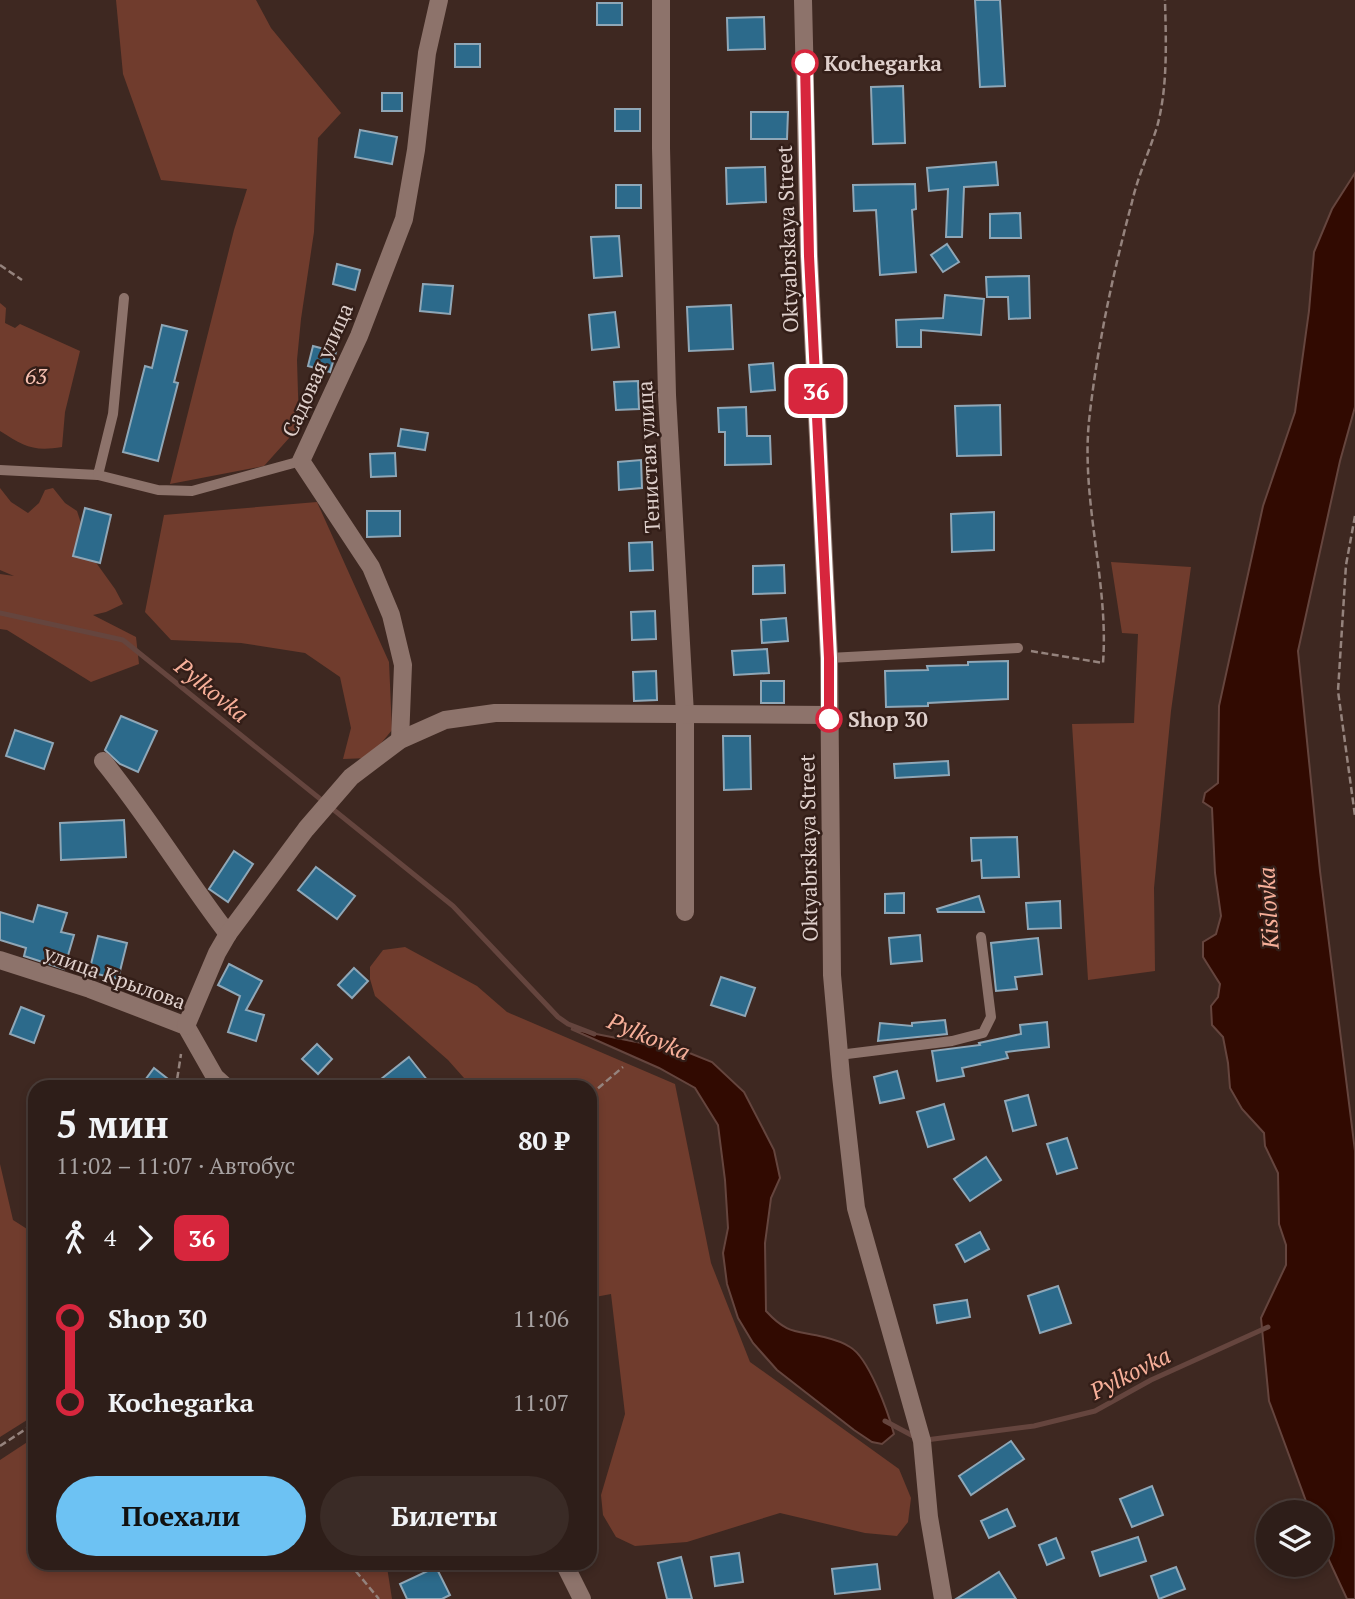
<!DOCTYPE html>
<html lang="ru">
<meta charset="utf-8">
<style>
body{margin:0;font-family:"PT Serif",serif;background:#3a2b26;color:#f1f3f6;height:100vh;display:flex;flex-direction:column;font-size:26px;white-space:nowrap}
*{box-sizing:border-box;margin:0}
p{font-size:23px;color:#a7a2a2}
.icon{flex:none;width:38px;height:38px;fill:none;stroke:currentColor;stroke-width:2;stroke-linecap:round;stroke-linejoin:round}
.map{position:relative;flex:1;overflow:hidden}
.sheet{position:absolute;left:28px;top:1080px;width:569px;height:490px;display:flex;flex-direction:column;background:#2e1e19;border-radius:21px;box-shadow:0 4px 10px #0003,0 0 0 2px #493c38}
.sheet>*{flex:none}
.badge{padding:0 14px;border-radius:10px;font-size:24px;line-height:46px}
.controls{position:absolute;left:1256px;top:1500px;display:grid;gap:14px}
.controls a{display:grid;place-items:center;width:77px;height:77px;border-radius:50%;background:#2e1e19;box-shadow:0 4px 10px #0003,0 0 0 2px #493c38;font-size:35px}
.map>.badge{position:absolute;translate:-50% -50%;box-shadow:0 0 0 4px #fff}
.legs{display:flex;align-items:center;gap:10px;height:77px;padding:0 28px;font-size:23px}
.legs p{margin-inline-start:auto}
.headline{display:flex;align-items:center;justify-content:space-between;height:119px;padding:0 28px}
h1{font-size:38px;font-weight:800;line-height:52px}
.cta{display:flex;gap:14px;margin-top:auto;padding:14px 28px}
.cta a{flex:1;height:80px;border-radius:42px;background:#6dc2f3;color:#111;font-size:28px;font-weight:800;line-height:80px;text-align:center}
.cta a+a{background:#3a2b26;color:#f1f3f6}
ul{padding:0 28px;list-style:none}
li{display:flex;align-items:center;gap:24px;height:84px;font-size:26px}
li i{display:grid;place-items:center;width:10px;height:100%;margin:0 9px;background:currentColor}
li i::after{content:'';width:18px;height:18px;margin:-9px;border:5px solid;border-radius:50%;background:#2e1e19}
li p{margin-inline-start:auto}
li:first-child i{background:linear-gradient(#0000 50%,currentColor 0)}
li:last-child i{background:linear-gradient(currentColor 50%,#0000 0)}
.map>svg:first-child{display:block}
.green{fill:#703c2d}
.water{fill:#310a01;stroke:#65453e;stroke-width:2}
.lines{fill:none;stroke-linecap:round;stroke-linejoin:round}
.stream{stroke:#65453e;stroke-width:5}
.building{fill:#2c6a8b;stroke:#8fa7b7;stroke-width:2}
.path{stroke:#95837d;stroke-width:2.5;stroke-dasharray:7 3.5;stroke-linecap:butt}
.service{stroke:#8d736b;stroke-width:10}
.minor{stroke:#8d736b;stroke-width:18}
.tertiary{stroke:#8d736b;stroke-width:18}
.line-1-casing{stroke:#fff;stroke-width:16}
.line-1{stroke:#d7263d;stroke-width:10}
.stop-1-dot{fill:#fff;stroke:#d7263d;stroke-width:3.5}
.labels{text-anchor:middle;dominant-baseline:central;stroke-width:5;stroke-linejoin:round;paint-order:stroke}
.stop-label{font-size:21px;font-weight:bold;fill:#dfd0cc;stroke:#331e18;text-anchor:start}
.street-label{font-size:21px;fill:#dfd0cc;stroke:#331e18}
.park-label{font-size:21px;font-style:italic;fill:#f9c2b2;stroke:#331e18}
.water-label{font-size:23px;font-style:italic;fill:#f7af99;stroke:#331e18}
</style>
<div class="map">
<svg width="1355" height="1599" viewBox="0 0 1355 1599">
<rect width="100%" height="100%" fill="#3e2821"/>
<g class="green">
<path d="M116,0H256L271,28L341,113L318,138L314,232L301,319L297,360L299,427L264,466L170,484L234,230L247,189L161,180L123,74Z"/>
<path d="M0,303L6,308L5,323L15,328L20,324L80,351L65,412L62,447C33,452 24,446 0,431Z"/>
<path d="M0,488L11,502L28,513L39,503L45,490L53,488L65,503L77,511L92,557L115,589L123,604L106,612L93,615L136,637L139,664L91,682L7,630L0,629V574L14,576L0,570Z"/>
<path d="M317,502L389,662L392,730L369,758L343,759L351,728L340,677L305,653L241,643L171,640L145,612L164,515Z"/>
<path d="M1111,562L1191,567L1171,711L1154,888L1155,971L1088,980L1072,724L1134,723L1138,634L1122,633Z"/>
<path d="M405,947L477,986L507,1012L675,1084L711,1263L750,1362L899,1469L911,1498L908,1522L897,1536L865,1533L780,1513L687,1542L635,1546L616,1537L603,1515L601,1495L625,1414L611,1294L590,1298V1087H472L448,1060L375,996L370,979V967L383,950Z"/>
<path d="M0,1164L13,1220L35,1234V1415L0,1437Z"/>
<path d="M35,1437V1563H389L387,1567L392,1599H0V1460Z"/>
</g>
<g class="water">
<path d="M1355,173V407L1340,461L1298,651L1320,871L1355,1151V1599H1347L1321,1543V1512H1310L1269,1401L1261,1318L1286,1265V1245L1279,1224L1278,1173L1265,1146L1264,1133L1242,1109L1230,1088L1228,1063L1223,1037L1212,1025L1211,1006L1218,997L1220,984L1203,957V942L1216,934L1221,916L1215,873L1212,808L1203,802L1205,793L1218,783L1219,706L1263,506L1295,412L1309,311L1314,252L1332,209Z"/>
<path d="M571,1029L687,1052L712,1062L744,1092L774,1150L780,1178L771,1198L765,1243L766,1311C788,1335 796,1330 824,1337C832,1339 843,1342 850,1347C869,1358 888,1412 894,1434L882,1444L872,1442L854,1430L777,1370L753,1343L738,1318L727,1284L723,1253L728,1228L725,1180L718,1125L695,1088L659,1068Z"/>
</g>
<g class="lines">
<g class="stream">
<path d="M0,613L123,640L453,906L558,1017L568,1024L594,1034"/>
<path d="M885,1421L917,1438"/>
<path d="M926,1440L1034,1426L1095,1411L1151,1380L1268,1327"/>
</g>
</g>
<g class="building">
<path d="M975,0H1000L1005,86L980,87Z"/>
<rect x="597" y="3" width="25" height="22"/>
<path d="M764,17L765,49L728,50L727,18Z"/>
<rect x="455" y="44" width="25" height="23"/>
<path d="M903,86L905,143L873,144L871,87Z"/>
<rect x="382" y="93" width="20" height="18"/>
<rect x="615" y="109" width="25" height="22"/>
<path d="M751,112H788L787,139H751Z"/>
<path d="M360,130L397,137L392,164L355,157Z"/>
<path d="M996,162L998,185L964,187L962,237H946L948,189L929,191L927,168Z"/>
<path d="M765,167L766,202L727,204L726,168Z"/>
<path d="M915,184L916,209L912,210L916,272L880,275L876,210L854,211L853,185Z"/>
<rect x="616" y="185" width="25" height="23"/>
<path d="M1020,213L1021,238H990V214Z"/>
<path d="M619,236L622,276L594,278L591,237Z"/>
<path d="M947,244L959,262L943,272L931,255Z"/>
<path d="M337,264L360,270L355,290L333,284Z"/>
<path d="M1029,276L1030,318L1009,319L1008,297H987L986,277Z"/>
<path d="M423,284L453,286L450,314L420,311Z"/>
<path d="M945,295L984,299L981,335L921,330V347H897L896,320L943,318Z"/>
<path d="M731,305L733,349L689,351L687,307Z"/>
<path d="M615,312L619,347L592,350L589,315Z"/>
<path d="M162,325L187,331L174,382L178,383L158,461L123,452L145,366L152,368Z"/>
<path d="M313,346L336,352L330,372L308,366Z"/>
<path d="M773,363L775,390L751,392L749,365Z"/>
<path d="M638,381L639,409L616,410L614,382Z"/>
<path d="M1000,405L1001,455L957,456L955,406Z"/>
<path d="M746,407L747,436H770L771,464L725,465V432H719L718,408Z"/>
<path d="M401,429L428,433L425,450L398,446Z"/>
<path d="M395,453L396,476L371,477L370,454Z"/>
<path d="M641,460L642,488L619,490L618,462Z"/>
<path d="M85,508L111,515L100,563L73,556Z"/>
<path d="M367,511H400V536L367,537Z"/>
<path d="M994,512V550L952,552L951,514Z"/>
<path d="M652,542L653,570L630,571L629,543Z"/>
<path d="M784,565L785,593L753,594V566Z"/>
<path d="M655,611L656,639L632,640L631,612Z"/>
<path d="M786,618L788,641L762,643L761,620Z"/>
<path d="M767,649L769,673L734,675L732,651Z"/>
<path d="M1008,661V699L928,703V706L886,707L885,671L928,670L927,666L968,665V662Z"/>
<path d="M656,671L657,700L634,701L633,672Z"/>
<rect x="761" y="681" width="23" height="22"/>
<path d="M121,716L157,731L138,772L120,764L105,750Z"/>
<path d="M15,730L53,743L44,769L6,756Z"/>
<path d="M723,736H750L751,789L724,790Z"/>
<path d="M948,761L949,775L895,778L894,764Z"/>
<path d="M124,820L126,857L61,860L60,823Z"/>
<path d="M1017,837L1019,877L982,878L981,860L972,861L971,838Z"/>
<path d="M234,851L253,864L228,902L209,889Z"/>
<path d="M316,867L355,896L337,919L298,890Z"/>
<path d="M904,893V913H885V894Z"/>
<path d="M979,896L984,912H938L937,909Z"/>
<path d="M1060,901L1061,928L1028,929L1026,903Z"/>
<path d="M38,905L67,913L61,932L74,935L64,969L24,956L26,948L0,940V912L33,922Z"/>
<path d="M920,935L922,961L891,964L889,938Z"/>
<path d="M98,936L127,943L118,979L89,972Z"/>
<path d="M1038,938L1042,974L1015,977L1017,989L996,991L991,943Z"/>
<path d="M229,964L262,981L246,1010L264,1015L256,1041L228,1032L240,996L218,985Z"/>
<path d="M354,968L368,981L352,998L338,985Z"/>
<path d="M721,977L755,988L745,1016L711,1005Z"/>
<path d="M21,1007L44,1016L34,1043L10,1034Z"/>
<path d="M945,1020L947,1034L878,1041L880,1023L912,1026V1023Z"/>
<path d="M1047,1022L1049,1047L1006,1052L1008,1058L962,1068L964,1076L937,1081L932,1051L980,1045L979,1043L1021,1034L1020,1025Z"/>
<path d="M317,1044L332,1059L318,1074L302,1059Z"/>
<path d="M409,1057L428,1081L421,1087H371Z"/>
<path d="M154,1068L168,1079L162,1087H140Z"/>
<path d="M897,1071L904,1098L880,1103L874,1077Z"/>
<path d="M1028,1095L1036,1125L1013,1131L1005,1101Z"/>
<path d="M944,1104L954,1139L928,1147L917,1112Z"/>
<path d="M1067,1138L1077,1168L1057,1174L1047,1144Z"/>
<path d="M986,1157L1001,1180L970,1201L954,1179Z"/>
<path d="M980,1232L989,1249L965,1262L956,1245Z"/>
<path d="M1058,1286L1071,1323L1040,1333L1028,1296Z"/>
<path d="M967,1300L970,1317L937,1323L934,1305Z"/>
<path d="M1011,1441L1024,1459L971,1495L959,1476Z"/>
<path d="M1152,1486L1163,1515L1132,1527L1120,1499Z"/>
<path d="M1007,1509L1015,1526L989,1538L981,1521Z"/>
<path d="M1138,1537L1146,1561L1100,1576L1092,1552Z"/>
<path d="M1056,1538L1064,1558L1047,1565L1039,1545Z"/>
<path d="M739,1553L743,1582L715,1586L711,1557Z"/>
<path d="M681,1557L692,1599H667L658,1563Z"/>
<path d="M877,1564L880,1589L835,1594L832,1569Z"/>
<path d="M436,1567L450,1595L442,1599H407L400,1584Z"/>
<path d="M1176,1567L1185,1589L1159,1599L1151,1576Z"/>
<path d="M999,1572L1016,1599H956Z"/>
</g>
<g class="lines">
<g class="path">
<path d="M0,265L22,280"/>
<path d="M1355,516L1346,565L1338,691L1355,816"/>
<path d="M1031,651L1103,663C1109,583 1081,502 1089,421C1097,347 1113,273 1132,202C1138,176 1149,152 1157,127C1168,87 1166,41 1165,0"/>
<path d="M171,1087L177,1080L181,1054"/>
<path d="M590,1095L623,1067"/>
<path d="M29,1216L35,1220"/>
<path d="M0,1446L35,1423"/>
<path d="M349,1563L379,1599"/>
</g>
<g class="service">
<path d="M0,470L98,475L113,414L124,298"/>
<path d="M98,475L158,490L192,491L301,461"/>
<path d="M829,658L1018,648"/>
<path d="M839,1055L952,1041L983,1033L991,1017L981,937"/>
</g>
<g class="minor">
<path d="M661,0V148L667,395L685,714V912"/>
<path d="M400,740L403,665L391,615L371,567L301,461L359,336L404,219L416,150L427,53L439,0"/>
<path d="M103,761C148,816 185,878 228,934"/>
<path d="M0,960L90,989L186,1026L215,1077L226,1087"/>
<path d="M186,1026L217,953L228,934L306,829L351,777L400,740L445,720L495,713L829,715"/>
<path d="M564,1563L582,1599"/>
</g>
<path class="tertiary" d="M803,0L809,256L829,658L832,975L841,1076L856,1208L922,1441L929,1517L943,1599"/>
</g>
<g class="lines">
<defs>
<path id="line-1" d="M805,63L809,256L829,658V719"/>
</defs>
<use href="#line-1" class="line-1-casing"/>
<use href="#line-1" class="line-1"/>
</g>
<g class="stop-1-dot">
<circle cx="805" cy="63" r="12"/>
<circle cx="829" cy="719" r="12"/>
</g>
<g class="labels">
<g class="stop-label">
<text x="824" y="63">Kochegarka</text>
<text x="848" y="719">Shop 30</text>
</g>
<g class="street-label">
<text transform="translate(787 239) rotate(-92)">Oktyabrskaya Street</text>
<text transform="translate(317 370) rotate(-66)">Садовая улица</text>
<text transform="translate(648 457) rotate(-93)">Тенистая улица</text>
<text transform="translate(808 848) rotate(-91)">Oktyabrskaya Street</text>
<text transform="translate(115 977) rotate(20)">улица Крылова</text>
</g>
<g class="park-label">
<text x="36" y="376">63</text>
</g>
<g class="water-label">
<text transform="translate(212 690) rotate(39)">Pylkovka</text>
<text transform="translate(1268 908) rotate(-93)">Kislovka</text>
<text transform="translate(649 1036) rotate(23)">Pylkovka</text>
<text transform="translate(1130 1373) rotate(-27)">Pylkovka</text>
</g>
</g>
</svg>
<div class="controls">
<a><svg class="icon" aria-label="layers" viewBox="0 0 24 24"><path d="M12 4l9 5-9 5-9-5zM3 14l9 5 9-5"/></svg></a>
</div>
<b class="badge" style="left:816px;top:391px;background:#d7263d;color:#fff">36</b>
<section class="sheet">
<div class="headline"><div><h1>5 мин</h1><p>11:02 – 11:07 · Автобус</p></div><b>80 ₽</b></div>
<div class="legs"><svg class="icon" aria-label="walk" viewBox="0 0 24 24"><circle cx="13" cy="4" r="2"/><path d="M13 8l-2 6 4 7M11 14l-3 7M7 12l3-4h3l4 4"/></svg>4<svg class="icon" aria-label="forward" viewBox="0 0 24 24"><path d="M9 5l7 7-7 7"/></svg><b class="badge" style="background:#d7263d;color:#fff">36</b></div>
<ul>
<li><i style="color:#d7263d"></i><b>Shop 30</b><p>11:06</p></li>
<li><i style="color:#d7263d"></i><b>Kochegarka</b><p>11:07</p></li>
</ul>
<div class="cta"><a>Поехали</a><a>Билеты</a></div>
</section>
</div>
